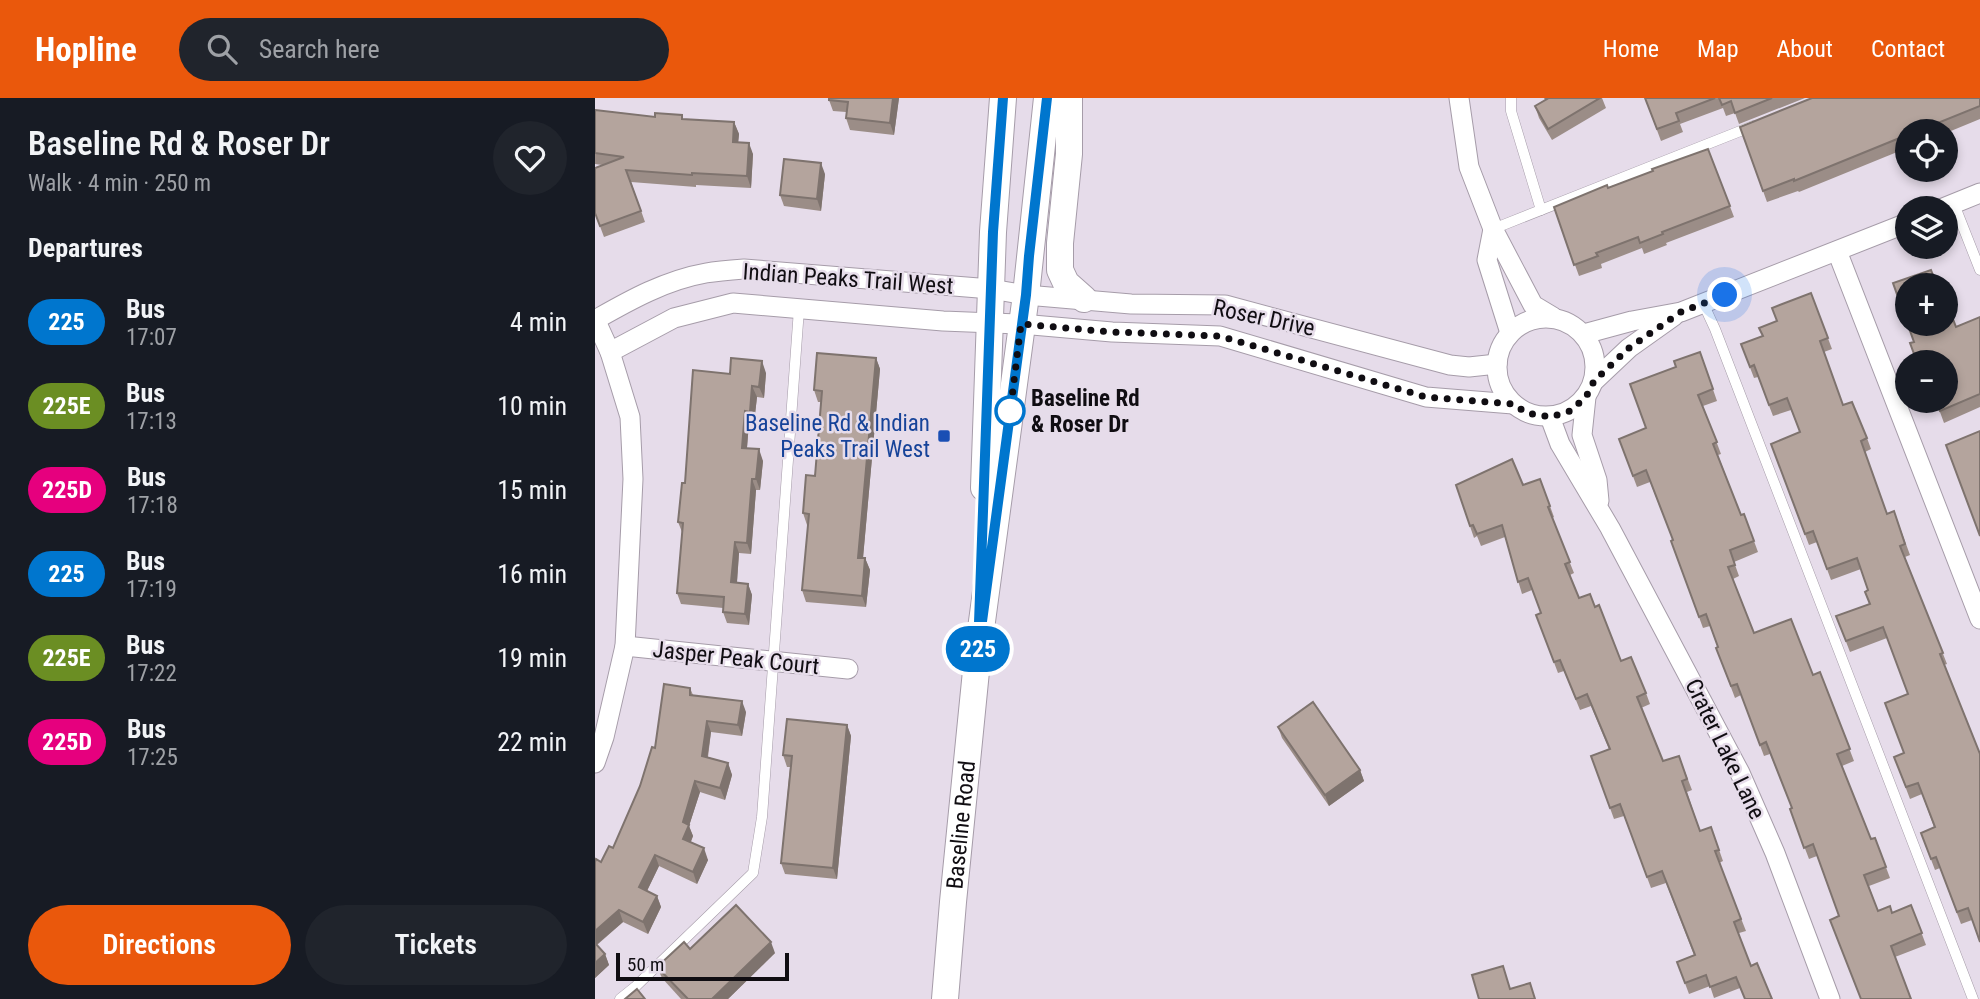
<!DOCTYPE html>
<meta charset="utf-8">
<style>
body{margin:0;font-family:"Roboto Condensed",sans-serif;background:#20242c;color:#f1f3f6;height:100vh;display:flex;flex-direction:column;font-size:26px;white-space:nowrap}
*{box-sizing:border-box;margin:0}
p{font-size:23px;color:#9ea1a6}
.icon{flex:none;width:38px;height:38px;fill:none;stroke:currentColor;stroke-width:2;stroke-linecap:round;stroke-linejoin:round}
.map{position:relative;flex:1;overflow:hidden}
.drawer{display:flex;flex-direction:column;background:#171b24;width:595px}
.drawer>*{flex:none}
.badge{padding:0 14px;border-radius:23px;font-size:24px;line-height:46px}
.fabs{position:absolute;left:1300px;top:21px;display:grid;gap:14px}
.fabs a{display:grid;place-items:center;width:63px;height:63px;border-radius:50%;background:#171b24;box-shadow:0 4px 10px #0003;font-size:35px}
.scale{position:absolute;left:21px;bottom:18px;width:173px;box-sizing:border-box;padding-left:7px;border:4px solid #100d12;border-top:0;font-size:19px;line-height:24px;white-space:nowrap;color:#100d12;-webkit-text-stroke:5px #e6dcea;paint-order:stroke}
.you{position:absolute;width:35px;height:35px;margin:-18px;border:5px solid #fff;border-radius:50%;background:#1a73e8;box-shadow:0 0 0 10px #1a73e833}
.map>.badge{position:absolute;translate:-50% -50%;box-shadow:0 0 0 4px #fff}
h2{padding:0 28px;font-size:26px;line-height:63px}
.round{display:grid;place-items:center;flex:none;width:74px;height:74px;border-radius:37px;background:#20242c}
.summary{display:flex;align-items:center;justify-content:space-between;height:119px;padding:0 28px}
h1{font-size:33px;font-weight:600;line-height:52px}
.button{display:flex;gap:14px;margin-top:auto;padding:14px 28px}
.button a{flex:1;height:80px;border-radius:42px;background:#ea580c;color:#fff;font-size:28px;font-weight:600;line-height:80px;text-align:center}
.button a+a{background:#20242c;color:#f1f3f6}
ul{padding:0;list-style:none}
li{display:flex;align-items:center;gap:21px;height:84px;padding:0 28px}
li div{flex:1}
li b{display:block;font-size:26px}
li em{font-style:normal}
li .badge{min-width:77px;font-weight:700;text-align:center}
header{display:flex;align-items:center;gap:42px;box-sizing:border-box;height:98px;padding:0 35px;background:#ea580c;color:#fff}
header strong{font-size:33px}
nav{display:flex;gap:38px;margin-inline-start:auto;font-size:24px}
.search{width:490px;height:63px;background:#20242c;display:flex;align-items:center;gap:18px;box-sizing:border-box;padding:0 24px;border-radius:38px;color:#9ea1a6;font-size:26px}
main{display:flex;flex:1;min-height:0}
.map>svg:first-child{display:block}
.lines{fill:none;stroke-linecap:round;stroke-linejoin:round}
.lane-casing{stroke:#a69ca9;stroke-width:11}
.street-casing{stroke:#a69ca9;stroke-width:21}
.secondary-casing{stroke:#a69ca9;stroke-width:28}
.lane{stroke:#fff;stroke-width:10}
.street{stroke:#fff;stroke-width:19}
.secondary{stroke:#fff;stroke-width:26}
.wall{fill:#9b8d87}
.shaded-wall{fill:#7e736e}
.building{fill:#b4a49d;stroke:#7e736e;stroke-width:2}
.line-casing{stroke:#fff;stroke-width:16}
.line{stroke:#0076ce;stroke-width:10}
.walk{stroke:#100d12;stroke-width:7;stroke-dasharray:0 12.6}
.stop-dot{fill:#fff;stroke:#0076ce;stroke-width:3.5}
.transit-dot{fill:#1a4fb4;stroke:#e6dcea;stroke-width:2.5}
.labels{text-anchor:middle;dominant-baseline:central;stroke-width:5;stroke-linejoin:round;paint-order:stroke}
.street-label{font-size:23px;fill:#100d12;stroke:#e6dcea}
.stop-label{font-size:23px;font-weight:bold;fill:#100d12;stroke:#e6dcea;text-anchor:start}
.transit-label{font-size:23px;fill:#164399;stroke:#e6dcea;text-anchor:end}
</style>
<header>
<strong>Hopline</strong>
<div class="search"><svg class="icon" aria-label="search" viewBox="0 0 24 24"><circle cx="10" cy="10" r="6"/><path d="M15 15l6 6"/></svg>Search here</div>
<nav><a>Home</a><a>Map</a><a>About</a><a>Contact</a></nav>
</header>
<main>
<section class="drawer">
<div class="summary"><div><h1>Baseline Rd &amp; Roser Dr</h1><p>Walk · 4 min · 250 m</p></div><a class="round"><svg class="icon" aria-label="heart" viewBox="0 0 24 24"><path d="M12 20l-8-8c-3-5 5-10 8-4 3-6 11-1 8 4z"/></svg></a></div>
<h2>Departures</h2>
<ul>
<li><span class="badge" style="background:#0076ce;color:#fff">225</span><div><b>Bus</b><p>17:07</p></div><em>4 min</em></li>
<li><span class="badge" style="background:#6b8e23;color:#fff">225E</span><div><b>Bus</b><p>17:13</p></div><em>10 min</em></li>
<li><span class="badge" style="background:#e6007e;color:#fff">225D</span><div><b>Bus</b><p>17:18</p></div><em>15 min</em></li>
<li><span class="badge" style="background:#0076ce;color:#fff">225</span><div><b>Bus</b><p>17:19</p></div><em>16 min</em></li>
<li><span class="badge" style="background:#6b8e23;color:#fff">225E</span><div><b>Bus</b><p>17:22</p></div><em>19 min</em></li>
<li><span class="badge" style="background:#e6007e;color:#fff">225D</span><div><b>Bus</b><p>17:25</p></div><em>22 min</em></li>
</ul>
<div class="button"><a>Directions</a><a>Tickets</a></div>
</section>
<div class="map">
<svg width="1385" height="901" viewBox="0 0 1385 901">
<rect width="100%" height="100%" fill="#e6dcea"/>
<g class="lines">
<defs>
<g id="lane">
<path d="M916,0V13L946,112"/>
<path d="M1359,106L1385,172"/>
<path d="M898,131L1158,28"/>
<path d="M1108,205L1120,231L1378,901"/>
<path d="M25,901L40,889L158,775L167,719L204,211"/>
</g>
<g id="street">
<path d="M864,0L874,69L898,131L938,207L958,219"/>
<path d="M1348,110L1385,95"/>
<path d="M898,131L892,162L915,235"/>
<path d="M1242,153L1385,521"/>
<circle cx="951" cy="269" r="49"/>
<path d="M0,221L15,254L35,319L38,381L30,548L9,639L0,665"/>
<path d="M0,222C35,202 71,182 111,175C123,173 136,172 149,171L396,191L431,197L536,206L630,207L855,267L874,269L902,266"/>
<path d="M989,236L1037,223L1086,214L1312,125"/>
<path d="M15,254L79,220L138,205L348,223L426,226L517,234L625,238L831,299L918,306"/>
<path d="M999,283L1034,250L1079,218"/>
<path d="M991,299L987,337L1002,382L1004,403"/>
<path d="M955,319L965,346L1015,430L1145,675L1180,755L1235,901"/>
<path d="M30,548L253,571"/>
</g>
<g id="secondary">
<path d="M474,0V56L465,145V172L471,185L489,201"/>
<path d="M389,390L398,134L408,0"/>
<path id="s1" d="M350,901L358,804L383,553L431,197L452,0"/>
</g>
</defs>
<use href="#lane" class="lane-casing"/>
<use href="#street" class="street-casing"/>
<use href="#secondary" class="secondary-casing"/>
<use href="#lane" class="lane"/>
<use href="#street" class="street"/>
<use href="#secondary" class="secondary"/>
</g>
<g class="wall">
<path d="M304,0L299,37L255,32L251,20V14L238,13L234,2Z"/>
<path d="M949,0H1007L1011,10L957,42L944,20L940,8L950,2Z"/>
<path d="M1050,0H1210L1144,26L1140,15L1131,18L1128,10L1085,26L1088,34L1066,43Z"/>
<path d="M1385,0V21L1351,35V33H1312V50L1204,94L1203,93L1172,104L1145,29Z"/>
<path d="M0,12L60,19L87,17L88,21L139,24L144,36L143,45L158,56L156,90L101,87V89L36,84L50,124L9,139L0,115L7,67L0,66Z"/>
<path d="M1113,51L1139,119L1071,145L1072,147L1049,156L1047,150L1006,166L1007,170L984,178L959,109L1058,73Z"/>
<path d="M230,76L226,113L189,108L185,97Z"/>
<path d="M1216,195L1237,251L1229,254L1248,307L1272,340L1276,351L1270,354L1292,416L1299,413L1315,457L1310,459L1352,566L1349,567L1377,822L1366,826L1345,770L1340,772L1326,735L1339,729L1327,696L1315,701L1299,659L1309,655L1313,596L1292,540L1255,554L1241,518L1274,506L1273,492L1266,471L1236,482L1222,444L1214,447L1176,346L1205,334L1196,312L1178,318L1163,279L1159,280L1146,246L1168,238L1182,223Z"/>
<path d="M1352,217L1361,229L1385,219V309L1349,325L1341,303Z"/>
<path d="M1105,254L1122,303L1108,308L1126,356L1123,357L1146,417L1149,416L1163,454L1139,464L1144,478L1138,481L1159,535L1218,577L1225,574L1259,663L1247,668L1276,741L1280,740L1295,780L1274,788L1283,813L1297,815L1316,807L1331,847L1300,859L1244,818L1222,758L1214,761L1195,711L1197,710L1175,656L1169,658L1146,597L1140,600L1121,550L1123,549L1115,528L1108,530L1076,443L1078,442L1055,384L1042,389L1024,341L1051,330L1081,269Z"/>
<path d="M281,260L285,271L268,460H270L275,472L271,509L211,504L207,492L213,427H212L208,415L220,378L226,304H223L219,292Z"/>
<path d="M171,275L169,300L162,299L159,325H154L152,350L168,363L165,392H161L156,456L144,455L142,485L153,486L157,497L154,527L132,525L128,514V510L86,506L82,495L87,434L83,424L90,385L135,276Z"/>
<path d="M945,381L959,419L957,420L979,475L975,477L984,500L1000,509L1026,563L1051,595L1055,606L1046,610L1068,663L1084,658L1097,692L1092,694L1105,733L1116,729L1128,763L1124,765L1151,833L1144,835L1145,890L1119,900L1115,888L1094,896L1082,864L1099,857L1071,785L1056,790L1029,718L1019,721L996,658L1014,651L996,608L985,612L969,573L963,575L941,517L946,515L937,492L927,496L910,439L886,448L882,438L879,440L861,387H928Z"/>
<path d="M95,590L98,597L151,614L147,638L116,634L113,659L133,665L137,677L130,702L105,694L94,728L98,738L96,744L113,762L102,786L64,768L52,793L62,798L66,809L53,836L28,824L2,847L10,856L14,867L0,880V764H6L18,750L45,688L60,650Z"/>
<path d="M252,627L256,638L242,781L190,776L186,765L195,669H192L188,657Z"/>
<path d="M683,629L765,672L769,683L734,708L687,640Z"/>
<path d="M95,851L180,855L133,901H86L67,880L62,869Z"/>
</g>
<g class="shaded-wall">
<path d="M298,0H304L299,37L295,25Z"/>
<path d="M139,24L144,36L142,56L138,44Z"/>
<path d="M154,45L158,56L156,90L152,78Z"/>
<path d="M226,65L230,76L226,113L222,101Z"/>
<path d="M281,260L285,271L267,471L263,460Z"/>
<path d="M167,263L171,275L169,300L164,289Z"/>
<path d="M157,288L162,299L159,325L155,314Z"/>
<path d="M150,313L154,325L151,361L147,350Z"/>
<path d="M164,351L168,363L165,392L161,381Z"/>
<path d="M157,381L161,392L156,456L152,445Z"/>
<path d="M140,444L144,455L141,496L136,484Z"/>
<path d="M270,460L275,472L271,509L267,498Z"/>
<path d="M153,486L157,497L154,527L150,516Z"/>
<path d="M147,603L151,614L147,638L143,627Z"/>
<path d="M112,623L116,634L111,669L107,658Z"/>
<path d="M252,627L256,638L242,781L238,770Z"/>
<path d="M133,665L137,677L130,702L125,690Z"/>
<path d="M765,672L769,683L734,708L730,697Z"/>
<path d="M100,683L105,694L94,728L98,738L92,752L88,741V724Z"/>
<path d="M109,750L113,762L102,786L98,774Z"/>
<path d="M60,757L64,768L48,801L44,789Z"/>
<path d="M62,798L66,809L53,836L48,824Z"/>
<path d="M24,812L28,824L0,848V833Z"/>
<path d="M176,844L180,855L133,901H117Z"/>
<path d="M10,856L14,867L0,880V865Z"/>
</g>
<g class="building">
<path d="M234,0H298L295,25L251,20L253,4L234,2Z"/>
<path d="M951,0H1005L953,31L940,8L952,1Z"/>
<path d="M1050,0H1120L1081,15L1084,23L1062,31Z"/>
<path d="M1124,0H1177L1140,15L1136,3L1127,7Z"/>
<path d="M1217,0H1385V8L1323,33H1312V37L1199,83V81L1168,93L1145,29Z"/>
<path d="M0,12L60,19V15L87,17V21L139,24L138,44L154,45L152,78L97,75V77L31,72L46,113L5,128L0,115V70L29,59L0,55Z"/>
<path d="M1113,51L1135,108L1067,134L1068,136L1045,145L1043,139L1001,155L1003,158L979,167L959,109L1012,87L1013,90L1058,73L1057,71Z"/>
<path d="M189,61L226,65L222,101L185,97Z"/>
<path d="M1336,172L1342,187H1312V226H1351V214L1352,217L1356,216L1361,229L1385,219V296L1345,313L1341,303H1351V264H1322L1315,245L1319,244L1298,185Z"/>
<path d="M1216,195L1233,240L1225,243L1248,307L1257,304L1272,340L1266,343L1292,416L1299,413L1310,446L1305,448L1348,555L1345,556L1385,656V844L1373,810L1362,814L1341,759L1336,761L1326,735L1340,729L1323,685L1311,689L1299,659L1309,655L1290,605L1313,596L1288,529L1251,543L1241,518L1275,506L1270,494L1273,492L1262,460L1232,471L1218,433L1210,436L1176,346L1205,334L1192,300L1174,307L1159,267L1155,269L1146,246L1168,238L1164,230L1182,223L1177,210Z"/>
<path d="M1105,254L1118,291L1103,297L1122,344L1118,346L1146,417L1149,416L1159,443L1135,452L1140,467L1133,469L1159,535L1196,521L1218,577L1225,574L1255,651L1242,656L1276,741L1280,740L1291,769L1269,777L1283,813L1295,808L1297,815L1316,807L1327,835L1296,848L1316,901H1266L1235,822L1244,818L1218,746L1209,750L1195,711L1197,710L1171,644L1165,647L1142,586L1136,588L1121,550L1123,549L1111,516L1104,519L1076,443L1078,442L1051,372L1038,378L1024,341L1051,330L1035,286L1081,269L1079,263Z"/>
<path d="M222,255L281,260L263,460H270L267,498L207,492L214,416L208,415L211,377L220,378L227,293L219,292Z"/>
<path d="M136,260L167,263L164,289L157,288L155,314L150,313L147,350L164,351L161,381H157L152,445L140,444L136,484L153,486L150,516L128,514L129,499L82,495L88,425L83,424L87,385H90L98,272L135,276Z"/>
<path d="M1385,333V438L1351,347Z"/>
<path d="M917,361L928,387L945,381L955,408L953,409L975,464L970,466L984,500L995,496L1000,509L1004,507L1026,563L1036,559L1051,595L1042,599L1068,663L1084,658L1092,681L1087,683L1105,733L1116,729L1124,752L1120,753L1146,821L1139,824L1156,868L1162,865L1177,901H1150L1141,879L1115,889L1111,877L1090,885L1082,864L1100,857L1067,773L1052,779L1025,706L1015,710L996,658L1015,651L992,596L981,601L965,562L959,564L941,517L946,515L933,480L923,484L907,427L882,436L878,427L875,428L861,387Z"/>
<path d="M69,586L95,590V597L147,603L143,627L112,623L107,658L133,665L125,690L100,683L88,724L94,727L88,741L109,750L98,774L60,757L44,789L62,798L48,824L24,812L0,833V764L1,761L6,764L14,748L18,750L45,688L57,649L60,650Z"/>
<path d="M718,604L765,672L730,697L683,629Z"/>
<path d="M192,621L252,627L238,770L186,765L197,658L188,657Z"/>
<path d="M141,807L176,844L117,901H93L62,869L89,844L95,851Z"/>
<path d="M0,845L10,856L0,865Z"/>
<path d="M908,868L915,891L935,885L940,901H884L877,877Z"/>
<path d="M42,891L50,901H30Z"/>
</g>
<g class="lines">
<defs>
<path id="line" d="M408,0L398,134L383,553L431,197L434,158L452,0"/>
</defs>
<use href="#line" class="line-casing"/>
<use href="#line" class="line"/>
<path class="walk" d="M415,313V316L426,226L517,234L625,238L831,299L918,306L932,315L955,319L975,313L991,299L999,283L1034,250L1086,214L1130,197"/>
</g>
<circle class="stop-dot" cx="415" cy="313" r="14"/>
<rect class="transit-dot" x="342" y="331" width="14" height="14" rx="3.5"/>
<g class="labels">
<g class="street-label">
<text transform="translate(253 181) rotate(4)">Indian Peaks Trail West</text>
<text transform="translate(669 220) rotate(12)">Roser Drive</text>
<text transform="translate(141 560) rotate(6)">Jasper Peak Court</text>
<text transform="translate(1130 651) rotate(64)">Crater Lake Lane</text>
<text stroke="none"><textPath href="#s1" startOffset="175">Baseline Road</textPath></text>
</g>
<g class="stop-label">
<text x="436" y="300">Baseline Rd<tspan x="436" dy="26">&amp; Roser Dr</tspan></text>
</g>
<g class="transit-label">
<text x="335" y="325">Baseline Rd &amp; Indian<tspan x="335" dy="26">Peaks Trail West</tspan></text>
</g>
</g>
</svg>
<div class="fabs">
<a><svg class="icon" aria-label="locate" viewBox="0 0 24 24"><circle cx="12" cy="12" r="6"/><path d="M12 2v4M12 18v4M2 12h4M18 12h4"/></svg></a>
<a><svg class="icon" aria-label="layers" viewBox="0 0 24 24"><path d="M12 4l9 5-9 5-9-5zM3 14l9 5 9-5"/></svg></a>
<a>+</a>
<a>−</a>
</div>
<div class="scale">50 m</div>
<div class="you" style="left:1130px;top:197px"></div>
<b class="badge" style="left:383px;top:551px;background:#0076ce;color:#fff">225</b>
</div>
</main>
